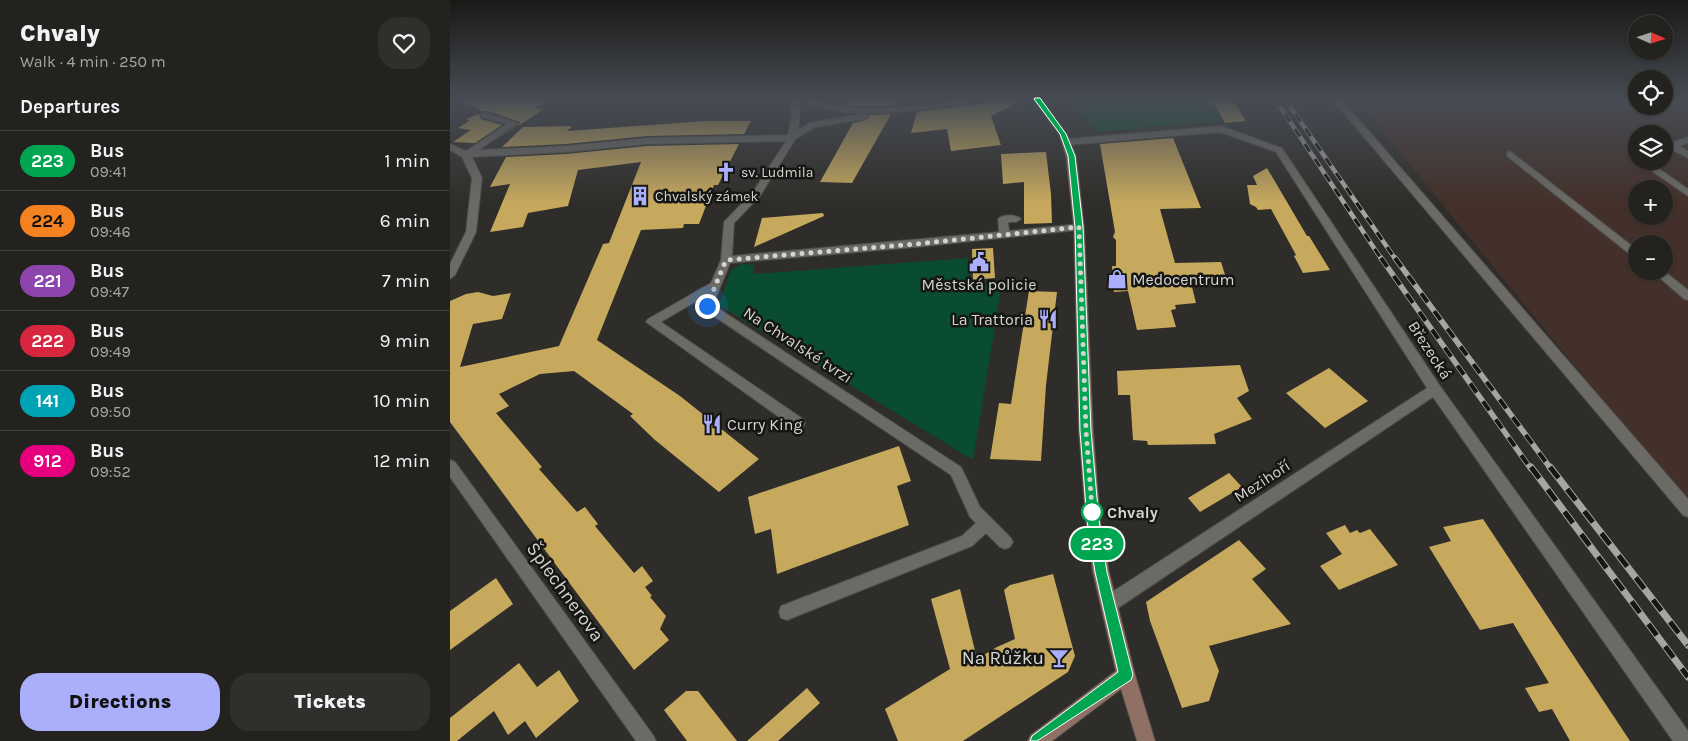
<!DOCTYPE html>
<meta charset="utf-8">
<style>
body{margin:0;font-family:Karla,sans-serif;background:#2f2f2c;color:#f1f3f6;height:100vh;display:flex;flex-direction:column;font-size:19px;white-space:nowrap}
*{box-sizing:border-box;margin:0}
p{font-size:16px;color:#a3a4a4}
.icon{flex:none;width:28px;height:28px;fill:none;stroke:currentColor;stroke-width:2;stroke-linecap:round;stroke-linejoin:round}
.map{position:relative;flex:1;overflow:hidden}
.side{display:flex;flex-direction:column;background:#23221f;width:450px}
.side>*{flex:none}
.badge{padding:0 10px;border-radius:16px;font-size:18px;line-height:32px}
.needle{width:32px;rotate:93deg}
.fabs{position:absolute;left:1178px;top:15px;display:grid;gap:10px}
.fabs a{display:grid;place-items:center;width:45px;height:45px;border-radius:50%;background:#23221f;box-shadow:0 1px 4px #0004,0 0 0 1px #403f3d;font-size:25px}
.you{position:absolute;width:25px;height:25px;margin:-12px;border:4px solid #fff;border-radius:50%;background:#1a73e8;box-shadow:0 0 0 8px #1a73e833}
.map>.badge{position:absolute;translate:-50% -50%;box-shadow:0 0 0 2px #fff}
h2{padding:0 20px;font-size:19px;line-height:45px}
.round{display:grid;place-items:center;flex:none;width:52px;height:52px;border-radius:20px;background:#2f2f2c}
.head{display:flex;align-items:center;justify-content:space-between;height:85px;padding:0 20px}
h1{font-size:24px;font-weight:800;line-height:38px}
.button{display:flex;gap:10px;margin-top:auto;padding:10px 20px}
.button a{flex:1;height:58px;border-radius:20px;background:#abaffb;color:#111;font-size:20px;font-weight:800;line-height:58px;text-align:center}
.button a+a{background:#2f2f2c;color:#f1f3f6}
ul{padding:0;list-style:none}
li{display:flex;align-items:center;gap:15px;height:60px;padding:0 20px;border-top:1px solid #403f3d}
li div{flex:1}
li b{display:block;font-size:19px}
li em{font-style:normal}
li .badge{min-width:55px;font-weight:700;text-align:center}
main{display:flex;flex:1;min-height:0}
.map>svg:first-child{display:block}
.industrial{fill:#43302a;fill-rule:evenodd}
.green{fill:#094c2f}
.building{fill:#c7a95e}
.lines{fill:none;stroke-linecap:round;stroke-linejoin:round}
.lane-casing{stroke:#4c4b47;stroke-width:2}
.street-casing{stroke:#4c4b47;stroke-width:2}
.secondary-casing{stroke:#4c4b47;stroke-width:2}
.lane{fill:#6c6a65;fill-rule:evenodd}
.street{fill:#6c6a65;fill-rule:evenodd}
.secondary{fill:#907065;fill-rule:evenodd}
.rail-far2-casing{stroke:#a6a5a2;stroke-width:4.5}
.rail-far1-casing{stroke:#a6a5a2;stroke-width:5.5}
.rail-casing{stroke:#a6a5a2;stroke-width:7}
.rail-far2{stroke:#161614;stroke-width:3;stroke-dasharray:9;stroke-linecap:butt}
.rail-far1{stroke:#161614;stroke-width:4;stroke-dasharray:11;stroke-linecap:butt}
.rail{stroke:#161614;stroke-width:5;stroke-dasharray:14;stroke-linecap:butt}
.line{fill:#00a651;stroke:#fff}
.walk{stroke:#d5d4d1;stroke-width:5;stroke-dasharray:0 9}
.stop-dot{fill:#fff;stroke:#00a651;stroke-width:2.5}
.labels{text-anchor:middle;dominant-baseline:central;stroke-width:5;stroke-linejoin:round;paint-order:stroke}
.far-poi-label{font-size:14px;fill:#d5d4d1;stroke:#161614;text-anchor:start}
.poi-label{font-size:16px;fill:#d5d4d1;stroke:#161614;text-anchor:start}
.street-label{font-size:16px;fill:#d5d4d1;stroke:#161614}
.stop-label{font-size:16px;font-weight:bold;fill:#d5d4d1;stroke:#161614;text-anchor:start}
.near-street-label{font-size:19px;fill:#d5d4d1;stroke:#161614}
.near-poi-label{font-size:19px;fill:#d5d4d1;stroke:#161614;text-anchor:end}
</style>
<main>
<section class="side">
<div class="head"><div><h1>Chvaly</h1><p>Walk · 4 min · 250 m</p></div><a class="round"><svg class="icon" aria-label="heart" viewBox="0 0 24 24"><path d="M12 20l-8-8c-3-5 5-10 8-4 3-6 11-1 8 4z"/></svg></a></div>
<h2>Departures</h2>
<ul>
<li><span class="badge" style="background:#00a651;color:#fff">223</span><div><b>Bus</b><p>09:41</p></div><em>1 min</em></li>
<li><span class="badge" style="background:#f58220;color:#111">224</span><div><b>Bus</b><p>09:46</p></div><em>6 min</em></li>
<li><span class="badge" style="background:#8e44ad;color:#fff">221</span><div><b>Bus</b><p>09:47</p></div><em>7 min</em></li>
<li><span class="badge" style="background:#d7263d;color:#fff">222</span><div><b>Bus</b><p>09:49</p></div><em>9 min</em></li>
<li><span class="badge" style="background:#00a3b4;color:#fff">141</span><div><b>Bus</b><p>09:50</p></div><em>10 min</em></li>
<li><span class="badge" style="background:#e6007e;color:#fff">912</span><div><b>Bus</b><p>09:52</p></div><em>12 min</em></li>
</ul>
<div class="button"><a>Directions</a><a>Tickets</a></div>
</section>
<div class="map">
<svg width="1238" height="741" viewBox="0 0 1238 741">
<rect width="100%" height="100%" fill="#2f2d29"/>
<path class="industrial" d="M906,99H1186V106H1214V99H1238V504ZM1186,134H1214V161H1186ZM1186,189H1214V216H1186ZM1186,244H1214V271H1186Z"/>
<g class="green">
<path d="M630,99H760L772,121L646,132L626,106Z"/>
<path d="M518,258L519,285L552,283L523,460L269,305L281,270L291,264L304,265V274Z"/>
</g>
<g class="building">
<path d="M9,99H70L94,103L86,108L94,109L42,143L69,125L70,122L38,111H32Z"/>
<path d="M393,99H449L446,105L421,106L397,105Z"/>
<path d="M542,99H575L541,116L551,145L501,151L497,129L461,133L467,112L536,103Z"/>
<path d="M761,99H782L796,121L775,123Z"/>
<path d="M29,114L31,119L52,125L25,143L3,142L21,130L8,128L19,121L16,119Z"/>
<path d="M441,114L402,183L370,182L403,123L416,120L420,115Z"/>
<path d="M256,121H301L294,134L197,136L116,144L52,147L73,127L122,126L117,131Z"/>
<path d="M723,138L751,208L710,209L725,263L771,262L778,284L742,287L746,303L725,305L726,309L721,310L726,327L687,330L678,291L664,292L662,266H666V240L663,237L665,232L650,144Z"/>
<path d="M289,144L268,185H264L249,224H234L233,228L191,230L147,340L230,396L309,459L269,492L205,440L180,416L183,414L124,371L90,374L49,394L59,406L46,413L92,467L89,469L127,512L135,507L148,524L145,526L184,573L192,566L203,581L195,587L202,596L200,597L216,616L210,629L219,640L184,670L0,422V301L16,294L28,292L43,296L61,293L52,319L23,324L10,367L109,346L153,244L159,243L191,162L128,170L118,206L78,213L73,227L40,232L60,184L40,187L56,157L116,154L197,146Z"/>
<path d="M596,152L601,194L602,223L574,224V182L553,184L551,154Z"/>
<path d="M817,168L857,236H859L880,270L853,273L844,256L846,255L821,209L808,210L806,207L800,204L797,185H807L803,176Z"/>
<path d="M373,213L374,216L304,247L312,218Z"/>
<path d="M543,248L545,278L523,280L522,249Z"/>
<path d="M579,291L607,292L596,385L591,461L540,459L549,403L561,404Z"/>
<path d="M790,365L799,391L787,398L802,419L764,434L766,444L698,445L697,441L683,440L680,395H668L667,371Z"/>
<path d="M879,368L918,401L875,428L836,393Z"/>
<path d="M449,446L461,481L447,486L459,525L327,574L321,529L305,534L298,497Z"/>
<path d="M779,473L792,487L750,512L738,498Z"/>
<path d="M1033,519L1068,572L1180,741H1120L1102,709L1089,712L1075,688L1099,683L1063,623L1030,630L979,547L1001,541L993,527Z"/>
<path d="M895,525L900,533L907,530L910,533L920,529L948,565L889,590L870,566L892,554L876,533Z"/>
<path d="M789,540L816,569L802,579L841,624L759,646L769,671L759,701L732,708L700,621L696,602Z"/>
<path d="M603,574L625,656L618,672L513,741H448L435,709L500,669L481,599L510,589L527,659L547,647L565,639L554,590L560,585Z"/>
<path d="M46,578L63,604L0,650V611Z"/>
<path d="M69,663L87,687L109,670L129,701L86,738L75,721L58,735L44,711L7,741H0V718Z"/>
<path d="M357,688L370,703L328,741H297Z"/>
<path d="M236,691H248L287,741H237L214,710Z"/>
</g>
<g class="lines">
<defs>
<g id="lane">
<path d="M882,99H891L1238,499V517L1233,515Z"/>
<path d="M342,135L346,138L310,196L284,223L282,256L549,232L548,219C553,214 566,214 571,219L566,222H558L559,231L629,224L634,227L629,230L466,247L280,263L263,305L511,467L530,507L560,537L563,542L560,547L555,549L550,547L536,533L522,546L337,620L331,618L329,612L331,606L512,536L526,523L520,517L501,475L253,309L251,306L255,296L211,322L353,419L355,423L353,427L348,428L343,427L196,322L198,319L261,283L271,260L274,222L303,192L338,138Z"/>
<path d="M1238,137V143L1229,146L1238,151V158L1221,149L1214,151V145Z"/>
<path d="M1060,151L1186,249V257L1182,256L1057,156V152Z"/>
<path d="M1187,161H1198L1238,189V196Z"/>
<path d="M1202,271H1214L1238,290V300L1234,299Z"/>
</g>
<g id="street">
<path d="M341,99H349L350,115L348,130L359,123L415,113L419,116L415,119L365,127L342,141L197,144L116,152L22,157L32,178L26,232L5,275L0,279V264L16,232L22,178L12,157L0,150V144L16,151L57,124L31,117V113H37L68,123L29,150L116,146L197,138L338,135L342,115Z"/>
<path d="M353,99C363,99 370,102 379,104C393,107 407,108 421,108C461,109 500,99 540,99L536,101C492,107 390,126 353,99Z"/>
<path d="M771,126L832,148L990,386L1238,731V741H1223L983,397L665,610L659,612L653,610L651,604L653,598L977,388L826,152L770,132L617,145L613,142L617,139Z"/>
<path d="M0,460L5,462L203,735L206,741H186L0,477Z"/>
</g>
<path id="secondary" d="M583,99H591L617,134L626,156L634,227L643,431L650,520L659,572L685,675L705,741H687L671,689L602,741H578L581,735L666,671L643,572L636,520L629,431L624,227L616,156L609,134Z"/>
</defs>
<use href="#lane" class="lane-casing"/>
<use href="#street" class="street-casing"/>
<use href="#secondary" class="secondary-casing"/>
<use href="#lane" class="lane"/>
<use href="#street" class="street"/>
<use href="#secondary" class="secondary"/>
<defs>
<g id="rail-far2">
<path d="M825,99L932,260"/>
<path d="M835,99L946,260"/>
</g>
<g id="rail-far1">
<path d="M931,258L1081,469"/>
<path d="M945,258L1101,469"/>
</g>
<g id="rail">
<path d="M1081,467L1238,677"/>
<path d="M1100,467L1238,645"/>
</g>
</defs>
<use href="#rail-far2" class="rail-far2-casing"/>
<use href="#rail-far1" class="rail-far1-casing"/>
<use href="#rail" class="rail-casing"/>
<use href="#rail-far2" class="rail-far2"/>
<use href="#rail-far1" class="rail-far1"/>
<use href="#rail" class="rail"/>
</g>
<linearGradient id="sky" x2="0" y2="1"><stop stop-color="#1a1917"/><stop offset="0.49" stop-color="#474c54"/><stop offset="1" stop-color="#474c54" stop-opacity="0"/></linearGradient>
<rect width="1238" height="203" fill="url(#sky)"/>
<path class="line" d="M585,98H590L616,134L625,156L633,227L641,431L649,520L657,572L683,675L681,680L587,741H580L582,736L668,672L645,572L637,520L630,431L625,227L618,156L610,134L584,99Z"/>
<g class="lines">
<path class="walk" d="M257,306L276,260L466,244L629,227L636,431L643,520L642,512"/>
</g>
<defs>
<symbol id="church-bare" viewBox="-9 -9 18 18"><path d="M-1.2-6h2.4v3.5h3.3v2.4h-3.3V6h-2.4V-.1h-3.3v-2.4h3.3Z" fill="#abaffb" stroke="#161614" stroke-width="2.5" paint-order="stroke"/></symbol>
<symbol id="building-bare" viewBox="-9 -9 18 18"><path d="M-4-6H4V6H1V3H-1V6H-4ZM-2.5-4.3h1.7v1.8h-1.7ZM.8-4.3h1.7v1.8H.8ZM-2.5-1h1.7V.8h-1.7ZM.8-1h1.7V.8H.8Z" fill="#abaffb" stroke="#161614" stroke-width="2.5" paint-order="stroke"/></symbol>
<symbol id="civic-bare" viewBox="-9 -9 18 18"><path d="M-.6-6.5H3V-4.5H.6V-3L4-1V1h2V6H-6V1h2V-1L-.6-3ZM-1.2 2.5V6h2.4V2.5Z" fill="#abaffb" stroke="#161614" stroke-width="2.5" paint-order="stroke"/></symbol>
<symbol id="shop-bare" viewBox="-9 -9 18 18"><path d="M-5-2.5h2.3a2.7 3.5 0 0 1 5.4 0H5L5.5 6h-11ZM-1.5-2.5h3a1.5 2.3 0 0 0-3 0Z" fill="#abaffb" stroke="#161614" stroke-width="2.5" paint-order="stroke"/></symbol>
<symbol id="restaurant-bare" viewBox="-9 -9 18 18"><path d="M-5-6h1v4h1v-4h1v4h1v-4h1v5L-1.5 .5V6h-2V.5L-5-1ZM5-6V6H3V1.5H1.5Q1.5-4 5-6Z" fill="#abaffb" stroke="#161614" stroke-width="2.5" paint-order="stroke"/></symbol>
<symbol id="bar-bare" viewBox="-9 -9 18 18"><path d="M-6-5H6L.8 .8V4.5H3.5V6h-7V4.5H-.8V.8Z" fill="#abaffb" stroke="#161614" stroke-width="2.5" paint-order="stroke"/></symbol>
</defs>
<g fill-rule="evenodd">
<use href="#church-bare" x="262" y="158" width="28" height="28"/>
<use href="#building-bare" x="176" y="182" width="28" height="28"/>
<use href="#civic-bare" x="515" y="248" width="28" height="28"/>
<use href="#shop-bare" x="653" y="265" width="28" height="28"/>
<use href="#restaurant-bare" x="584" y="305" width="28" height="28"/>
<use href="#restaurant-bare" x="248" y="410" width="28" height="28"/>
<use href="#bar-bare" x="595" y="644" width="28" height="28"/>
</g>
<circle class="stop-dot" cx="642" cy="512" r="10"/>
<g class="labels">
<g class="far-poi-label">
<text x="291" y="172">sv. Ludmila</text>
<text x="205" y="196">Chvalský zámek</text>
</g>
<g class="poi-label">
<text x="682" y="279">Medocentrum</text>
<text x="529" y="284" text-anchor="middle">Městská policie</text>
<text x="583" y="319" text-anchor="end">La Trattoria</text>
<text x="277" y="424">Curry King</text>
</g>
<g class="street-label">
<text transform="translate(348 345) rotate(33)">Na Chvalské tvrzi</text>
<text transform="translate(980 350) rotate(57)">Březecká</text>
<text transform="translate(812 481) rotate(-33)">Mezihoří</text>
</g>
<g class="stop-label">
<text x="657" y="512">Chvaly</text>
</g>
<g class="near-street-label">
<text transform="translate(115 592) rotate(54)">Šplechnerova</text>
</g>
<g class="near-poi-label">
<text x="594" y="658">Na Růžku</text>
</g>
</g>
</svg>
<div class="fabs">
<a><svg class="needle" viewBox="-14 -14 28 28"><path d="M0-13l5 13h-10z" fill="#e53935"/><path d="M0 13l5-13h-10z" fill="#a3a4a4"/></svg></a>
<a><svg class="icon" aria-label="locate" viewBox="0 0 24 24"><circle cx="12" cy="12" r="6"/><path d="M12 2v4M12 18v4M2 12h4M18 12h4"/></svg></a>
<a><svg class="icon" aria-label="layers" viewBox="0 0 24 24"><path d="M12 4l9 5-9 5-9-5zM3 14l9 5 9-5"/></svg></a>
<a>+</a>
<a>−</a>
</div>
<div class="you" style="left:257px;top:306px"></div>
<b class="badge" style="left:647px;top:544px;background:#00a651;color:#fff">223</b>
</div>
</main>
